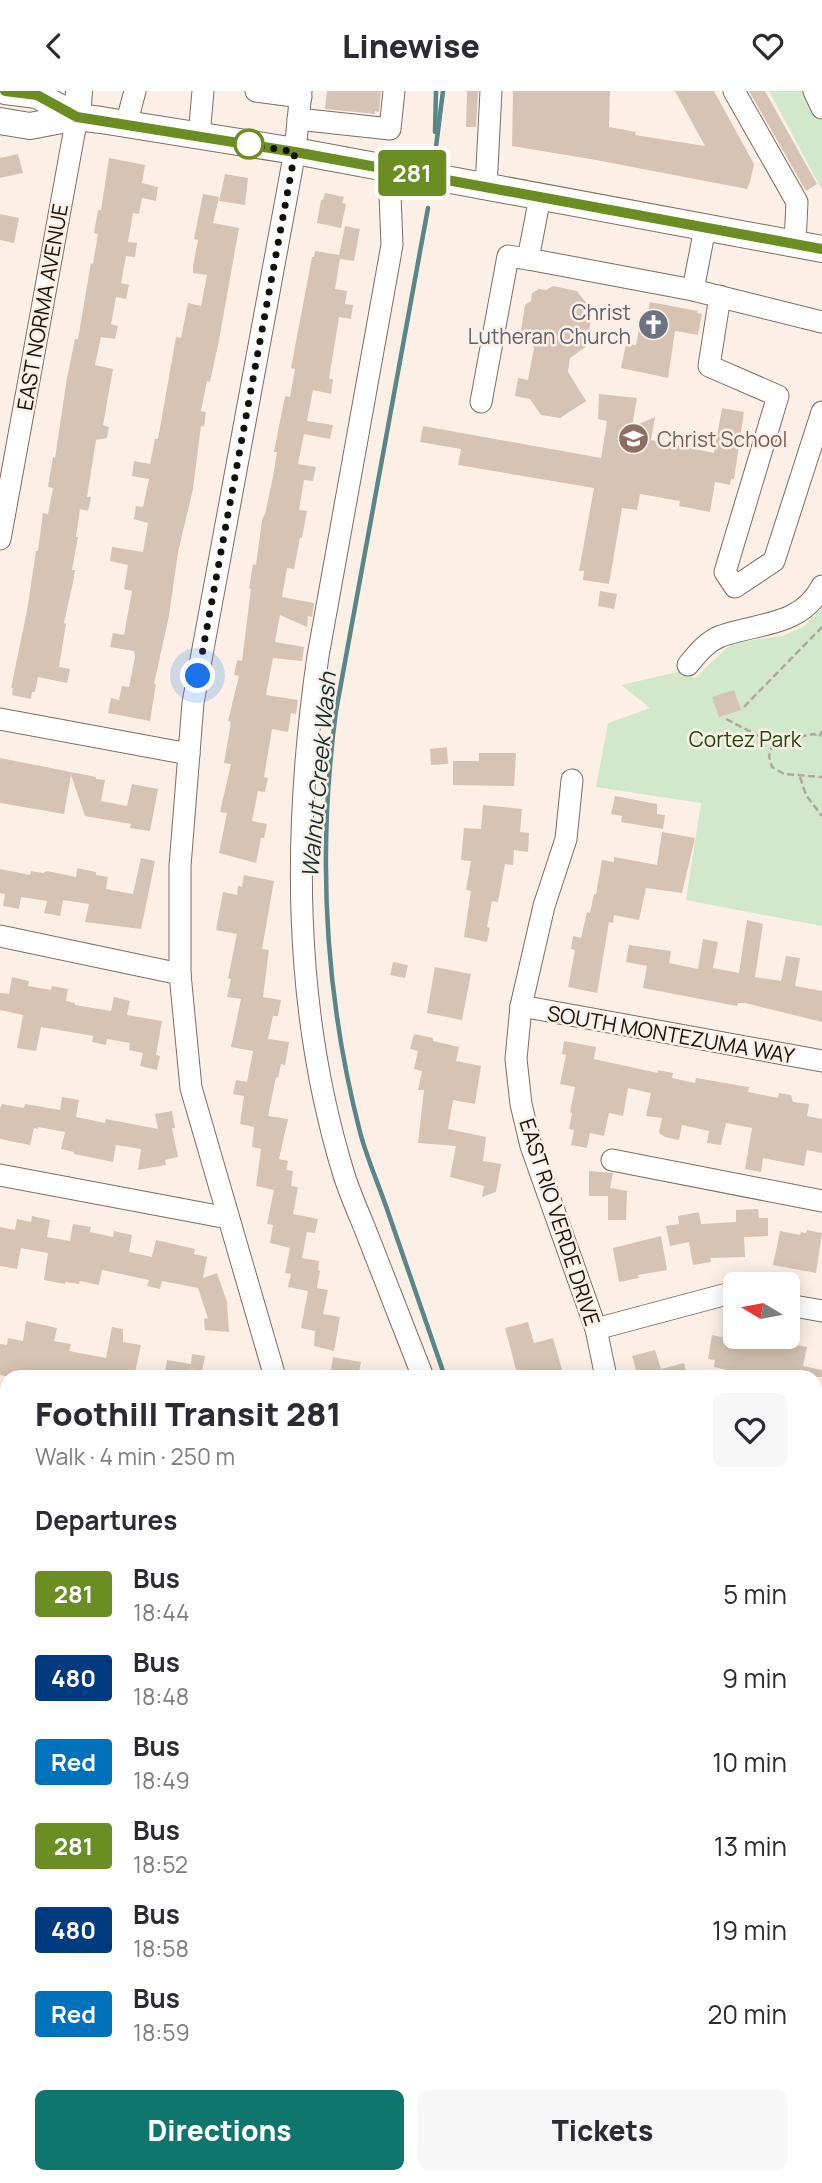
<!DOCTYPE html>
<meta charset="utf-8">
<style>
body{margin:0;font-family:Manrope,sans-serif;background:#f7f7f7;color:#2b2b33;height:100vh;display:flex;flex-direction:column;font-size:26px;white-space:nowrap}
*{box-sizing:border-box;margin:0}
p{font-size:23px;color:#7c7c81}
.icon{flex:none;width:38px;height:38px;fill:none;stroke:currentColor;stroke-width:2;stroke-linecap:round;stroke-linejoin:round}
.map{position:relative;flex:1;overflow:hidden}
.side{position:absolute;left:0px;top:1279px;width:822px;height:814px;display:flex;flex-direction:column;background:#fff;border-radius:21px 21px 0 0;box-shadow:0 4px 18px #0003}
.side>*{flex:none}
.badge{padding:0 14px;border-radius:5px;font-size:24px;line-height:46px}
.needle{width:46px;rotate:280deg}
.fabs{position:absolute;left:723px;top:1181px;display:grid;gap:14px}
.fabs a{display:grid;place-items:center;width:77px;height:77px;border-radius:10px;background:#fff;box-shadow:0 4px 18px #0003;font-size:35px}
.you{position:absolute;width:35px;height:35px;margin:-18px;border:5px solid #fff;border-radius:50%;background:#1a73e8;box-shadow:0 0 0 10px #1a73e833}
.map>.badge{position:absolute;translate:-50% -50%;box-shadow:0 0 0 4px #fff}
h2{padding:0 35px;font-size:26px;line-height:63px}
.round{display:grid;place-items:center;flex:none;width:74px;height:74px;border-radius:10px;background:#f7f7f7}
.summary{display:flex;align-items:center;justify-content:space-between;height:119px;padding:0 35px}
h1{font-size:33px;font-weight:800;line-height:52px}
.action{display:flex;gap:14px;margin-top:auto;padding:14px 35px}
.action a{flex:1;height:80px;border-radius:10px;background:#0f766e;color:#fff;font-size:28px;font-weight:800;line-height:80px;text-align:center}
.action a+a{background:#f7f7f7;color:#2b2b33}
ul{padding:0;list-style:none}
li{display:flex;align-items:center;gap:21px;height:84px;padding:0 35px}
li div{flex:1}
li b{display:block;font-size:26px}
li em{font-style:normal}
li .badge{min-width:77px;font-weight:700;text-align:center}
header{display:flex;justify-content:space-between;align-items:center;height:91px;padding:0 35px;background:#fff;font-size:32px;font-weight:800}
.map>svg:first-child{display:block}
.built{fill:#fce1cc}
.green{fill:#d1e8ca}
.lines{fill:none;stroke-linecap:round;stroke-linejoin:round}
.stream{stroke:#598687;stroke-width:4.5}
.building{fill:#d6c3b3}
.minor-casing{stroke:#7f6d5f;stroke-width:23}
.major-casing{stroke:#7f6d5f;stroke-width:28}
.path{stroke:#b1a79e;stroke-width:2.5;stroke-dasharray:7 3.5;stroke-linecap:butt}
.minor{stroke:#fff;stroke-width:21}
.major{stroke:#fff;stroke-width:26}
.line-casing{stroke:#fff;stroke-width:16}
.line{stroke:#6b8e23;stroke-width:10}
.walk{stroke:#16100a;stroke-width:7;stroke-dasharray:0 12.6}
.stop-dot{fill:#fff;stroke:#6b8e23;stroke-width:3.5}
.labels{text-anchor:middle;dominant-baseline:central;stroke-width:5;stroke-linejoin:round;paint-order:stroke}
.street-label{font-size:21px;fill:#16100a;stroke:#fcf0e6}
.worship-label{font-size:21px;fill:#5b616d;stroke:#fcf0e6;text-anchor:end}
.education-label{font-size:21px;fill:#785e54;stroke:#fcf0e6;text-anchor:start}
.park-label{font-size:21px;fill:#1d470c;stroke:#fcf0e6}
.water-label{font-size:23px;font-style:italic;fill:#0d3031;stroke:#fcf0e6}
</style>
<header><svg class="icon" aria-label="back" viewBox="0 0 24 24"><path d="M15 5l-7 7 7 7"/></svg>Linewise<svg class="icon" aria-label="heart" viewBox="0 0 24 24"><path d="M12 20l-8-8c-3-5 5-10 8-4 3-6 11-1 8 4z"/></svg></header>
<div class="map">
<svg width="822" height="2092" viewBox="0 0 822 2092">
<rect width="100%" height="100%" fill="#fcf0e6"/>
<path class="built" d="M816,1637L822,1638V2031L816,2030Z"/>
<g class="green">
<path d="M769,0H822V99Z"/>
<path d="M822,518V835L686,809L701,712L596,696L608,632L650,617L621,594L682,580L695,587L732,552L782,545L803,536Z"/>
</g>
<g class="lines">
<g class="stream">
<path d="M435,41L436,0"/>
<path d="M435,64L443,0"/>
<path d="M428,117L336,620C317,763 324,901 360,1041C367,1068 379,1094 388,1121C407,1176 426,1231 445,1286"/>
<path d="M408,2092L411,2086"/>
</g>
</g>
<g class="building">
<path d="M327,0H381L379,21L375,20V23L325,18Z"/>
<path d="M467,0H478L476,36H466Z"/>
<path d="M513,0H610L609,36L636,41L635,44L705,55L675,0H714L754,73L750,91L747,98L596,69L512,55Z"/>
<path d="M749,0H765L817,93L806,100Z"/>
<path d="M18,63L23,82L0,87V67Z"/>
<path d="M109,67L145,74L142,92L158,96L156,110L142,107L139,123L133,122L128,151L137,152L135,166L126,165L121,192L129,194L126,208L116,206L111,233L118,235L115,248L101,246L95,274L113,278L103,334L109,336L107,347L96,349L87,406H91L88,420L80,418L76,446H78L72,479H75L73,491L64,532L66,533L59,576L70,578L67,592L38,586L35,601H32L31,608L12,604L13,597H11L27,520L36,460H38L43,422L48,423L53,397L48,396L53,366L55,367L67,287L75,248H78L91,172L93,173L98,143L94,142L98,119H101Z"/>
<path d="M225,83L248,87L245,114L219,110Z"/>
<path d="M325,102L344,106L342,112L346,113L341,137L317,132L321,109H323Z"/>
<path d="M203,103L219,106L213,132L239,137L219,249L210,291L207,290L201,320L206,321L204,336L201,335L193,398L178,461L169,525L154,593H156L150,630L108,622L111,607L119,609L122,595L129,596L135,566L134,560L110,556L113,542L124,544L132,500L124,498L128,474L110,470L112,456L143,461L148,432L134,428L136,415L143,416L149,388L132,385L134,370L150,373L155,348H158L176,246L181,247L188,212L201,215L207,184L193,182V175L198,149L194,148Z"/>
<path d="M0,123L19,127L14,152L0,149Z"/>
<path d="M345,135L360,138L354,170L340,168L335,198L347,200L345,213L353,214L351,228L339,226L329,288H333L331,303L313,299L307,330L333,334L330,348L304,343L298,373L316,376L313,390L304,389L299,419L307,420L302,447H300L294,478L287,477L282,506L314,512L312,526L308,525L307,536L280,524L275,551L304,556L302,570L273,567L266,604L298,609L296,623L291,622L288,641L272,638L264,686L268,687L265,701L258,700L252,730L267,733L264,747H261L256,772L219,762L227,722L220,721L231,673L224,672L231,631L228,630L239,585L234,584L237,569L242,570L251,498L249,497L253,473L256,474L262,429L265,423L273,386L277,361H274L285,305L290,306L295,278L291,277L312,166H314L315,160L339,164Z"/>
<path d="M553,195L577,200L592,220L587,255L570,267L568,281L586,310L560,327L541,324L530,308L515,305L518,287L528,289L534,257L521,239L525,214L531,210L532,202L539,198L546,199Z"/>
<path d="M650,211L698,220L697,222L702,223L698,244L675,240L668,287L621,277L626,253L636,254L642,222L648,223Z"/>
<path d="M599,303L637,307L632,336L655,326L651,349L714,362L722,317L744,321L734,388H731L730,394L715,391L710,421L679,415L680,410L640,403L637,419L622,417L609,493L583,489L584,480H579L594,397L458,374L461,358L420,351L423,335L601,367L607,330L598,328Z"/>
<path d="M600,500L617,503L614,518L598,515Z"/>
<path d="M734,599L741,619L719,626L712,606Z"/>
<path d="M447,656L448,673L431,674L430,658Z"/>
<path d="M479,662H516L514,695L453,694V670H479Z"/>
<path d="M0,667L96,686V688L105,689L101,710L127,715L132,693L158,698L150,740L130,737L131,733L85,725L71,684L64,723L0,712Z"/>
<path d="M615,705L657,713V723L665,724L663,738L621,731L622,725L611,723Z"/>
<path d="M483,714L522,718L520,741L529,742L528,761L514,759L513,774L505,773L498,811L492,810L487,836L490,837L487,851L464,846L471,800L466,799L471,770L461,769L464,737L481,738Z"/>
<path d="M662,741L695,747L682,802L646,797L639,829L614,824L613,832L609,831L597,902L568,896L575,859L571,858L573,845L581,847L587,821L590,822L594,803H596L602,769L614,771V766L657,774Z"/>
<path d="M141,767L155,770L141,838L85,831L89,813L63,809L60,825L44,822L47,810L21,806L19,818L3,815L5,803L0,802V778L30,784L31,780L43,782L47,780L76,786L77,777L96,781V784L108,786L106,798L133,803Z"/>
<path d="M244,784L274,790L262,858L269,859L263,906L281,909L278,925H273L268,948L289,951L285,974L281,973L278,987L276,986L268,1025L288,1028L279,1068L288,1070L286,1079L293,1080L291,1095L298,1096L293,1123L318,1128L315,1142L307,1141L302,1167L319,1170L318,1179L320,1180L317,1197L328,1199L323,1223L340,1226L334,1260L314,1255L315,1240L301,1237L308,1200L288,1196L291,1183L285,1182L290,1157L270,1152L273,1134L267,1133L274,1099L256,1095L261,1058L252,1056L254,1036L240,1033L244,1005L233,1003L236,989L247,991L253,960L231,956L241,908L227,906L231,888L228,887L237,843L216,839L223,801L237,804L238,795L242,796Z"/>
<path d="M747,829L763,833L755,886L781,890L786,865L800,867L795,895L822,900V931L745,912H738L737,915L643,897L647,875L626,871L629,854L671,860L669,872L698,878L703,848L718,851L713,877L739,882Z"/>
<path d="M393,871L408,874L405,887L390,884Z"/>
<path d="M435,876L471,883L462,929L427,922Z"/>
<path d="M12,886L29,890L28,895L51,899L52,895L68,898L66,910L75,912V914L111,920L114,906L130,910L127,924L162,930L156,964L160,965L157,979L140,975L143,962L129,959L130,952L107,948L106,954L92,951L93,945L41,936L36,960L17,957L23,924L0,919V902L9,903Z"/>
<path d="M414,943L433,947V950L459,956L456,970L481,975L475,1013L453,1009L448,1038L486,1046L483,1070L501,1073L496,1101L482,1106L484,1095L450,1086L456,1055L418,1052L424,999H418L422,980L414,978L418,960L410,958Z"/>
<path d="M564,950L596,956L594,968L658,982V979L673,982L672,987L695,992L696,987L737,994L749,996L748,1001L778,1007L779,1002L791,1004L793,1011L809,1013L807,1025L822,1028V1062L807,1059L804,1075L763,1067L761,1081L745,1078L752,1037L726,1032L721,1054L707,1052L709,1040L682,1034L679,1049L665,1046L659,1042L662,1027L646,1025L651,1002L628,997L623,1025L609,1022L604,1045L590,1042L587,1057L571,1054L574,1039L569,1038L572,1022L570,1021L575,996L560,993L566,964L562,963Z"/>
<path d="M62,1006L79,1009L76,1026L105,1032L106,1028L158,1038L155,1023L172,1020L175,1037H172L178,1066L165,1069L166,1074L138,1079L141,1058L116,1054L113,1071L74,1063V1061L61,1058L65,1041L38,1036V1038L34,1037L30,1054L0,1048V1018L2,1013L24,1017L25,1013L60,1019Z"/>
<path d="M589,1080L613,1082L610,1097L627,1100L626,1129H608V1105H589Z"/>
<path d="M758,1118L759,1127H768V1145L744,1146L745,1166L710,1167L711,1171L693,1174L689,1151L670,1155L666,1135L679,1133L678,1125L699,1121L701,1133L736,1131V1119Z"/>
<path d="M32,1125L50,1129L47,1146L70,1150L73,1133L91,1136L90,1141L113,1146L114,1140L132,1144L129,1161L152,1166L156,1149L195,1158L194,1163L207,1166L203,1187L217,1182L227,1211L229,1241L205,1239L204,1228L208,1227L198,1197L162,1190L160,1198L147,1195L149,1189L102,1179L99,1194L80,1190L79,1193L65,1191V1193L44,1189L48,1162L21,1157L17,1178L0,1175V1136L15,1139L17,1128L31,1131Z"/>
<path d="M807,1139L822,1142L816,1182L773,1174L780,1140L800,1144L801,1141L806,1142Z"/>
<path d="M661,1145L667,1179L638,1184L639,1187L619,1191L613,1157Z"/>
<path d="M26,1230L57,1237L54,1250L71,1253L69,1260L106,1267L112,1236L123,1238V1251L141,1254L134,1286H49L12,1280L11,1286L0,1284V1253L7,1254L8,1247L23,1250Z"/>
<path d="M528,1231L534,1252L553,1247L564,1286H518L505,1237Z"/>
<path d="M712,1244L750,1252L751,1246L807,1256L803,1275L822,1279V1286H758L714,1276L715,1269L708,1268Z"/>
<path d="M655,1259L661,1278L684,1272L687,1286H638L632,1265Z"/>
<path d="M192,1263L205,1265L202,1280L190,1278L188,1286H164L167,1269L191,1273Z"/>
<path d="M333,1266L361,1271L358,1286L330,1285Z"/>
</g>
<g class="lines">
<defs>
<g id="minor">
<path d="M256,0L301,6"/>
<path d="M734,0L797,111L795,153"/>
<path d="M814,0L822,17"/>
<path d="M298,28L390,38L394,0"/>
<path d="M126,34L135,0"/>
<path d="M199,45L203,0"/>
<path d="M389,78L392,154L318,565C293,738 292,915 344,1084C351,1106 361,1127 369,1148C387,1194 405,1240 423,1286"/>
<path d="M486,96L491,0"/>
<path d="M528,168L693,199L822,231"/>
<path d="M693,199L705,137"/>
<path d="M720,205L709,275L778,305L725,481L735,496L774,470L822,321"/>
<path d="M481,311L508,165L528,168L540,106"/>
<path d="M0,448L77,26"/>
<path d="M688,574C697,563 706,551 721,545C758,532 802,535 822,495"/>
<path d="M0,628L189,663"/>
<path d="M572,689L566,748L544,815L521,915L516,968L521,1013L531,1055L596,1238L606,1286"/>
<path d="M0,845L180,883"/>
<path d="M521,915L822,970"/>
<path d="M612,1069L822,1110"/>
<path d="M0,1084L228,1127"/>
<path d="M788,1214L822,1220"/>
<path d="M596,1238L727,1203L735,1204"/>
<path d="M275,1286L191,997L180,883V775L193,612L295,60L301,0"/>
<path d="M0,1314L7,1316"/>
<path d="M816,1421L822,1422"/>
<path d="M0,1550L7,1551"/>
<path d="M816,1622L822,1623"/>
<path d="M816,1671H822"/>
<path d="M0,1906L7,1908"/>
<path d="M816,2059L822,2060"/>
<path d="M9,2092L10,2086"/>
<path d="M234,2092L235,2086"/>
<path d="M564,2092L565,2086"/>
</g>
<g id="major">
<path d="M5,0L37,4L77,26"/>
<path d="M77,26L79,0"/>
<path d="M0,30L30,35L77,26L101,29L295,60L822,158"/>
</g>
</defs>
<use href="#minor" class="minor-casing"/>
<use href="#major" class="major-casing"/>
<g class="path">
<path d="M744,616L822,536"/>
<path d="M726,628L780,656H788L803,645L814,643L819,646L822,640"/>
<path d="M773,652L769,665L772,676L784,683L822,686"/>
<path d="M800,686L806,704L822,725"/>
</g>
<use href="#minor" class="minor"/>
<use href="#major" class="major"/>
</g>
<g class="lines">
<defs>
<path id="line" d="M5,0L37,4L77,26L295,61L822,158"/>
</defs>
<use href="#line" class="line-casing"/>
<use href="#line" class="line"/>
<path class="walk" d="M198,585L295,61L247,53H249"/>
</g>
<defs>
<symbol id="church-disc" viewBox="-11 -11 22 22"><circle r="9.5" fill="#6b7280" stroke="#fcf0e6"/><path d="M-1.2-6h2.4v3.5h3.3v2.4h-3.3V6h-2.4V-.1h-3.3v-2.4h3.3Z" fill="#fff"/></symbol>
<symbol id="school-disc" viewBox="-11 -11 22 22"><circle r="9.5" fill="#8d6e63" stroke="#fcf0e6"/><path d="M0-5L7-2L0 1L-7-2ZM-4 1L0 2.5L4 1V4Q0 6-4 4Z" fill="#fff"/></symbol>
</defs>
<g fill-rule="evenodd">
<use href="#church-disc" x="636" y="216" width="35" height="35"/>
<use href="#school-disc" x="616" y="330" width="35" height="35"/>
</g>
<circle class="stop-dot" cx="249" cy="53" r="14"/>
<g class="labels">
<g class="street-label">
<text transform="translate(42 216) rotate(-80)">EAST NORMA AVENUE</text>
<text transform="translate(671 943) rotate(10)">SOUTH MONTEZUMA WAY</text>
<text transform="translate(560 1131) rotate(72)">EAST RIO VERDE DRIVE</text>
</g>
<g class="worship-label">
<text x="631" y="221">Christ<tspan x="631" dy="24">Lutheran Church</tspan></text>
</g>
<g class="education-label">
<text x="657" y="348">Christ School</text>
</g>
<g class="park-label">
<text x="745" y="648">Cortez Park</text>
</g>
<g class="water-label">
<text transform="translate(318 684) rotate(-85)">Walnut Creek Wash</text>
</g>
</g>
</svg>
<div class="fabs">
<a><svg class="needle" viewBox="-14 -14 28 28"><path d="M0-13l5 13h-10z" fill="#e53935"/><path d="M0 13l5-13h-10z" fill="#7c7c81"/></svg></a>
</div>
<div class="you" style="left:198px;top:585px"></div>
<b class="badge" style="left:412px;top:82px;background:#6b8e23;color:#fff">281</b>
<section class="side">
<div class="summary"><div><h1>Foothill Transit 281</h1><p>Walk · 4 min · 250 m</p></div><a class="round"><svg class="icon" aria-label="heart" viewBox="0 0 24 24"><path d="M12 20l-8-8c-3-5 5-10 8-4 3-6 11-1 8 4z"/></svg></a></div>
<h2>Departures</h2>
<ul>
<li><span class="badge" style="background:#6b8e23;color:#fff">281</span><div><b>Bus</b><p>18:44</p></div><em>5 min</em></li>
<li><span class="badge" style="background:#003b80;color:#fff">480</span><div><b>Bus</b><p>18:48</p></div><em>9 min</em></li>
<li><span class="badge" style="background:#0072bc;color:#fff">Red</span><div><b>Bus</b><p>18:49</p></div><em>10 min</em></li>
<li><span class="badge" style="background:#6b8e23;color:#fff">281</span><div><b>Bus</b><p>18:52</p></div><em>13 min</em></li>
<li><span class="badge" style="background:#003b80;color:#fff">480</span><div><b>Bus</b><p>18:58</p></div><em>19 min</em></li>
<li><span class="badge" style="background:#0072bc;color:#fff">Red</span><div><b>Bus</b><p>18:59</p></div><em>20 min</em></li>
</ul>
<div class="action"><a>Directions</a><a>Tickets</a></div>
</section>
</div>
